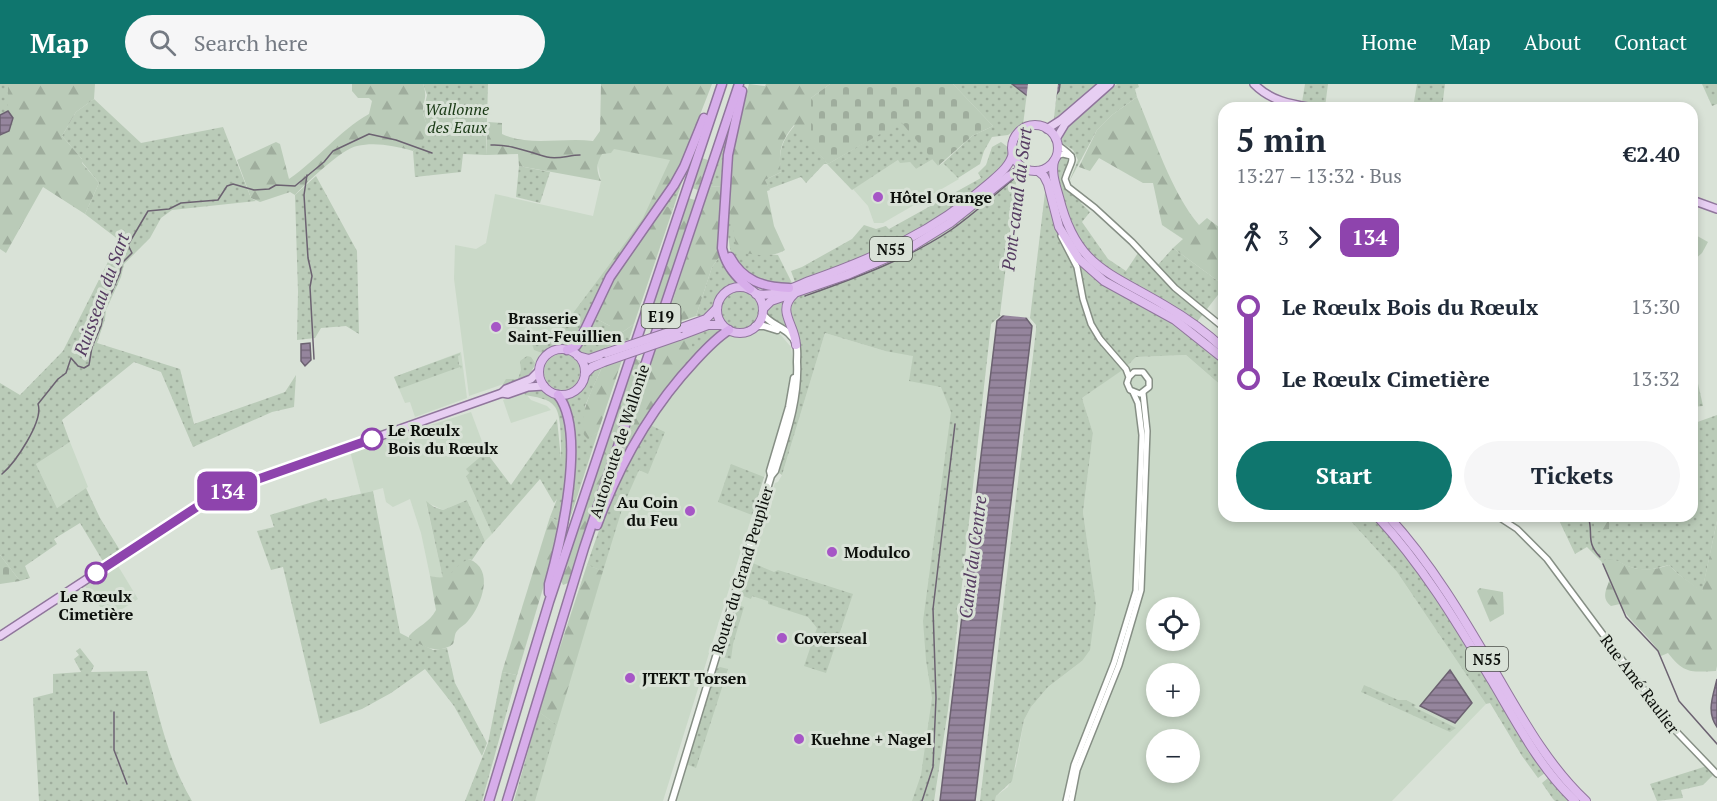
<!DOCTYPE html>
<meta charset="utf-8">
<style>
body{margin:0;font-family:"PT Serif",serif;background:#f6f6f7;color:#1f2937;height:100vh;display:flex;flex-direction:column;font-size:22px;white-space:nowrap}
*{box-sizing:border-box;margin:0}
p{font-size:20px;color:#747a83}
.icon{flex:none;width:33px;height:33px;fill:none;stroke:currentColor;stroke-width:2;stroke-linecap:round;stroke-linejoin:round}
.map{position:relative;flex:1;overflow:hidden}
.sheet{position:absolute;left:1218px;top:18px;width:480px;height:420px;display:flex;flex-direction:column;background:#fff;border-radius:18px;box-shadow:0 3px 9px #0003}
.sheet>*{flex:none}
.badge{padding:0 12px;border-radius:9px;font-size:21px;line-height:39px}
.controls{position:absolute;left:1146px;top:513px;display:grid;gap:12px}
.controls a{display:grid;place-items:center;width:54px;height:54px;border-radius:50%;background:#fff;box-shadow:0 3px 9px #0003;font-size:30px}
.map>.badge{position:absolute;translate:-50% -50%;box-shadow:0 0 0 3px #fff}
.legs{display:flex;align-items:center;gap:9px;height:66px;padding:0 18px;font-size:20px}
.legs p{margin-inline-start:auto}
.headline{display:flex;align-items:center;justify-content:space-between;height:102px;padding:0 18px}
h1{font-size:33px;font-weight:600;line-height:45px}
.action{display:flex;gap:12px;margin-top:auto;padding:12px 18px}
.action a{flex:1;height:69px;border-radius:36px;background:#0f766e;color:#fff;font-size:24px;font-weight:600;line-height:69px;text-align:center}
.action a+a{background:#f6f6f7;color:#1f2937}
ul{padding:0 18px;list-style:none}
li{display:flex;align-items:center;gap:21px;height:72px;font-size:22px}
li i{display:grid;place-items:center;width:9px;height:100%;margin:0 8px;background:currentColor}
li i::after{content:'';width:15px;height:15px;margin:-8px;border:4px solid;border-radius:50%;background:#fff}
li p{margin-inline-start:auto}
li:first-child i{background:linear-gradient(#0000 50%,currentColor 0)}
li:last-child i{background:linear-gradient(currentColor 50%,#0000 0)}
header{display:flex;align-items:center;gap:36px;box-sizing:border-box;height:84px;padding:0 30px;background:#0f766e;color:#fff}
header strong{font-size:28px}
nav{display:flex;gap:33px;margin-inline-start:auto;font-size:21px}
.search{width:420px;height:54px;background:#f6f6f7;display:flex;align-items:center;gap:15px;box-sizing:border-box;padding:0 21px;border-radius:33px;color:#747a83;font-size:22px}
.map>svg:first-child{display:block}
.built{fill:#cad9c8;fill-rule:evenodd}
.green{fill:url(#green-dots)}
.forest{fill:url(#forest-firs)}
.cemetery{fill:url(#cemetery-stones)}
.water{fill:url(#water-rules);stroke:#6c6271;stroke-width:1.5}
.pier{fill:#d9e2d7}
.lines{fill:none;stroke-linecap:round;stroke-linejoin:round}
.stream{stroke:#6c6271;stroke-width:1.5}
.tertiary-casing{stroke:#868f85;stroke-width:8}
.secondary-casing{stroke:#868f85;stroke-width:9}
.primary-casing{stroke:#90769c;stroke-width:10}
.trunk-casing{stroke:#90769c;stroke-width:10}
.motorway-casing{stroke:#90769c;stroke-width:11}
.tertiary{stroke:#fff;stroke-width:5}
.secondary{stroke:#fff;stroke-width:6}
.primary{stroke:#e7cef2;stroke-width:7}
.trunk{stroke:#dfbeee;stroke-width:8}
.motorway{stroke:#d7adea;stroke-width:8}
.trunk-bridge-casing{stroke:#90769c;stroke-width:10;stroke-linecap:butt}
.trunk-bridge{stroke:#dfbeee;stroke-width:8}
.line-1-casing{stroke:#fff;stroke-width:14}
.line-1{stroke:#8e44ad;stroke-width:9}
.poi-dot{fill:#a656c6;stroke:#d9e2d7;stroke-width:2}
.stop-1-dot{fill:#fff;stroke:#8e44ad;stroke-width:3}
.labels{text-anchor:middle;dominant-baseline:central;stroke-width:6;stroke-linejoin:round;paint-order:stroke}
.shield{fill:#d9e2d7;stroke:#4a4e48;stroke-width:1.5}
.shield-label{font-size:15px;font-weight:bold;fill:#0c0f0b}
.park-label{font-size:16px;font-style:italic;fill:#193915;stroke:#d9e2d7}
.poi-label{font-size:16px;font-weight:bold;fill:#0c0f0b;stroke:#d9e2d7;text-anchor:start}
.stop-label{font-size:16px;font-weight:bold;fill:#0c0f0b;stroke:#d9e2d7;text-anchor:start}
.street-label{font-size:16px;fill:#0c0f0b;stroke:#d9e2d7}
.water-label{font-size:18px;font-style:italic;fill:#553b61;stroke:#d9e2d7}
</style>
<header>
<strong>Map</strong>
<div class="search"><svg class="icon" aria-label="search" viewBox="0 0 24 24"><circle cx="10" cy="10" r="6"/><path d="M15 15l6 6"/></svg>Search here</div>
<nav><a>Home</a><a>Map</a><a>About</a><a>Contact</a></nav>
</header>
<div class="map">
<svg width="1717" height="717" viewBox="0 0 1717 717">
<defs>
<pattern id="green-dots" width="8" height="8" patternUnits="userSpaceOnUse" patternTransform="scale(1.5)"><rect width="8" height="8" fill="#bacbb8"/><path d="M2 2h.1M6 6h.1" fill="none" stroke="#9fad9d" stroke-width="1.8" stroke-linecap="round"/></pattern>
<pattern id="forest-firs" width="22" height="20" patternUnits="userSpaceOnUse" patternTransform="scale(1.5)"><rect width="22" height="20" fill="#bacbb8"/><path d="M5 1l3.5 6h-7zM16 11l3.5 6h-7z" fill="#9fad9d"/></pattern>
<pattern id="cemetery-stones" width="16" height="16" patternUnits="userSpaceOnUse" patternTransform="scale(1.5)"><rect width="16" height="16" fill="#bacbb8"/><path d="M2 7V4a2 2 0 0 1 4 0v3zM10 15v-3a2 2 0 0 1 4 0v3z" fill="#9fad9d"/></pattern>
<pattern id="water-rules" width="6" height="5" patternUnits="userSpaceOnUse" patternTransform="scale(1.5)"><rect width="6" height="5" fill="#95859d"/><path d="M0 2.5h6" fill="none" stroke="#786b7e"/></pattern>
</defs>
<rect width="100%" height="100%" fill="#d9e2d7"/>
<g class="built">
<path d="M593,57L682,77L672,96L602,201L577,254L568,262L552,264L545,268L527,292L469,312L454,195L455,161L476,165L486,159L495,110L593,132L601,97Z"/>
<path d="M933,75L938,82L943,79L959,95L883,139H874L868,122L853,105L898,76L910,78L916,85Z"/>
<path d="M991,239L934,717H675L748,477L775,399L778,398L782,391L825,249L885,267Z"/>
<path d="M763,244L779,249L791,263L793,279L791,307L770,382L764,393L663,717H523L539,628L561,559L604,431L632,368L669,312L700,276L728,250L742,251Z"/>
<path d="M461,268L467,314L415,333L410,318L405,319L394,293Z"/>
<path d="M1186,271L1224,304V432H1346L1397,488L1486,620L1392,717H995L996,712L1008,703L1016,682L1024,636L1031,623L1048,603L1082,577L1096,520L1083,428L1093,349L1082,314L1126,283L1136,273ZM1156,524H1190V556H1156ZM1156,590H1190V622H1156ZM1156,656H1190V688H1156Z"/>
<path d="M524,308L531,316L547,322L551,326L511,339L503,316Z"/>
<path d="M471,328L486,368L467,385L469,389L466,392L492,450L485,457L467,416L443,426L426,418L443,495L430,492L421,449L410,415L393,423L386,418L383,404L361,410L350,367Z"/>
<path d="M70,358L88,403L57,424L36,380Z"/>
<path d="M115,477L138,515L108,534L82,498Z"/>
</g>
<g class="green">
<path d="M0,0H8V27L0,31Z"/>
<path d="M423,0H488L486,71L463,70L461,88L415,93L413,67L420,59L427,42L423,29L427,11Z"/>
<path d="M953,0H1012L1016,4L1056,11L1059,7L1060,0H1097L1054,38L1029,35L1008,51L992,53L984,67L980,80L958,94L943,79L972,52L993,42Z"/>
<path d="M1117,0H1138L1139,3L1135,5L1137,13L1112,31L1097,46L1069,98L1078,76L1073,66L1062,59C1060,39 1103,12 1117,0Z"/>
<path d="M1305,0H1328L1325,23L1302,18Z"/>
<path d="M1417,0H1445L1442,24H1413Z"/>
<path d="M1702,0H1717V20L1712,22Z"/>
<path d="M94,15L141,59L223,43L251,114L256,117L172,126L161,134L150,154L124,180L121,193L106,226L105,235L97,259L180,285L194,340L285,308L296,291L294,323L272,328L193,363L161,288L134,278L62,336L70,358L36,380L57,424L86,404L100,434L121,468L104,479L80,439L54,455L57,460L25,482L30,494L20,497L0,471V299L20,311L63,267L119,156L85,130L99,99L82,78V75L62,52L76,28Z"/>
<path d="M901,37L933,75L916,85L910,78L900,79L898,76L852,106L827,80H824L806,99L801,93L769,105L765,96L781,88C778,67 782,57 795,41L828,80Z"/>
<path d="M728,49L723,103L710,102Z"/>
<path d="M1001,58L1009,64L1006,78L984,101L935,138L872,171L795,198L791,187L802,183L852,155L864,141L876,145L886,142L889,145L981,94L978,89L986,81L992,63Z"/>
<path d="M1065,73L1069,78C1067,83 1063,86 1062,91C1058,104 1075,110 1083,116L1081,119L1090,128L1082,138L1108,175L1126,187L1140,166L1156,183L1173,164L1222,200L1221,207L1196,239L1109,188L1090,172L1070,140L1056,90L1057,77L1059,74Z"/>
<path d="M689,77L673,125L664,121Z"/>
<path d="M519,82L550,88L540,119L516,113Z"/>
<path d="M1015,90H1037L1045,104L1050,127L1060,155L1074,180L1088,237L1124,285L1082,314L1093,349L1083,428L1096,520L1090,566L1082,577L1048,603L1031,623L1024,636L1012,697L996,712L995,717H980L1036,246V241L1030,234L1001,231L991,240L948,626L934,717H912L921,691L932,614L926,576L923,537L951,328L941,303L909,297L913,272L885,267L825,249L782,391L776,387L799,307L800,279L788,230L793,214L834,199L945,146L973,126Z"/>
<path d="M316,92L357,167L359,250L346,242L321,244L315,254L297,256L298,208L295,111Z"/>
<path d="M728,117L768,170L778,171L792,199L775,201L746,191L732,171L730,165L727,144Z"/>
<path d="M721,171L741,200C710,199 719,236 696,232L712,183Z"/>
<path d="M1073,172C1124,207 1179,238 1224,281V304L1186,271L1136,273L1126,283L1101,253L1092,238Z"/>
<path d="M609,181L612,184L575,257C568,263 553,264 542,269L534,266L532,260L533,255L544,261L553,256Z"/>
<circle cx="739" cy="226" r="19"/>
<path d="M785,217L783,229L787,240L784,242L771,236L765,229L769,222Z"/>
<path d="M593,233L610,242V247L605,264L608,263C600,274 585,273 575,266Z"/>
<path d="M634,240L629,256L619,259L617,252Z"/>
<path d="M711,243L724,246L678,291L685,252Z"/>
<path d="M460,269V271L458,272L459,281L462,282L461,285L460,283L399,305L394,293Z"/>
<circle cx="562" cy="288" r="18"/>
<path d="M527,272L531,273L535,279C532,294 516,297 502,302L506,295H518L521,286L520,277Z"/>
<path d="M602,283L585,322L588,354L598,348L564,453L570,328L565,314C587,310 583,287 602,283Z"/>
<path d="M1692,286H1695L1703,322L1692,323Z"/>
<path d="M534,305H543L557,315L565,332L568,369L560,438L550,433L557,415L554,419L540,395L492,450L466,392L469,389L466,385L486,368L511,401L557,335L561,375C561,363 562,332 555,323C549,314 535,313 525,311L524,308Z"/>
<path d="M1717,331V437L1702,508L1678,490L1669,481C1657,484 1647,488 1634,484C1617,480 1623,474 1601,477L1587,463L1575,470L1557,432H1594V438L1609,445L1610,432H1692L1695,365L1692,360V340Z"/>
<path d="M650,341L665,348L648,390L639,386L623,422L603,487L587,481C604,432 621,384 650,341Z"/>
<path d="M629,344L638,349L612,394Z"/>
<path d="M731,380L764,393L752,431L718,418Z"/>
<path d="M373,407L400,549L433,566L447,564L455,599L487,659L482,672L454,622L425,585L391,609L362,625L320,640L283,483L271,486L257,447L274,443L270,431L326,414L328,417Z"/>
<path d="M467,416L485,457L472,476L469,475L453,490L443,495L426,417L434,423L443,426Z"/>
<path d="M1346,432H1372C1403,466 1430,503 1454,541C1485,590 1510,643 1545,689L1538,694L1522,672L1490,619L1486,620L1397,488Z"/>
<path d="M748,477L774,488L778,486L853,510L826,589L804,582L817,544L808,533L768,520V517L752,512L751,515L738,510Z"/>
<path d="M735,520L744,523L733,560L731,575L723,573L720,567Z"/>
<path d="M80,564L94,582L91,588L147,587C159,631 168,677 192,717H39L33,614L53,609V590L81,588L74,575L79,571L76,567Z"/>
<path d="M720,583L728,585L696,684L686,680L714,586Z"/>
<path d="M502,588L517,591L482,717H465L488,659Z"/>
<path d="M1364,601L1398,616H1406L1416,621L1414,623L1456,644L1450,648L1361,608Z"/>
<path d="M539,628L557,641L535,717H514Z"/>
<path d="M1707,682L1714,690L1703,701L1681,706L1683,714L1657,717L1650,700Z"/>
<path d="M1548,694L1569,717H1555L1553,715L1542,699Z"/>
</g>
<g class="forest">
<path d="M8,0H95L94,15L76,28L62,52L82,75V79L99,99L85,130L43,103L6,169L0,165V51L4,50L13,34L8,27Z"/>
<path d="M352,0H423C428,14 423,16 423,28C423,33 427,38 427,43C427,53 419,61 413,67C394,62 376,58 357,62C343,64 306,99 295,111L290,108L260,118L251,114L237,76L276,58L280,60L289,95C318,75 339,47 369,30L372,17L369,14H358L352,7Z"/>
<path d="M601,0H712L682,77L672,96L612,184L609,181L643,134L670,76L614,65L611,69L602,70C596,80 596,86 601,97L519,82L518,70L486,71L488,38L502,39V50C530,63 563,53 593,57L600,47Z"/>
<path d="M749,0L765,2L766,0H830L811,14V61L794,41C781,57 778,68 781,88L765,96L770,106L767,107L774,142L785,166C773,174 750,171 737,167L728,117L732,62Z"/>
<path d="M1137,13C1154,53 1171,108 1199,141L1207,134L1220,144L1224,140V211L1221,207L1222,200L1173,164L1183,155L1162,141L1153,99H1143L1099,74L1090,87L1079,83L1097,46L1112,31Z"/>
<path d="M702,74L708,76L698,106L692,104Z"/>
<path d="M710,102L723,103L721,171L712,183L696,232L664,243Z"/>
<path d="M688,114L695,116L655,236L644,244Z"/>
<path d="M664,121L673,125L634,240L617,252L619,259L604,264L610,247V242L593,233L614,191Z"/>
<path d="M1692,149L1708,158L1702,169L1692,178Z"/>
<path d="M685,252L692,256C694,276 651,331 638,349L629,344L656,264Z"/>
<path d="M634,274L641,277L568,499L563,501L561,497Z"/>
<path d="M622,276L598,348L588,355L584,351C579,327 593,305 602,283Z"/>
<path d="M1594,432H1610L1609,445L1594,448Z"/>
<path d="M550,433L560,438L553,471L517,591L502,588Z"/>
<path d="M1717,437V582L1716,587C1691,588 1684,590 1668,569L1661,572C1652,553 1631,541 1620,520L1611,522C1601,514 1606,506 1610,495L1601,477C1621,473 1618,480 1634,484C1647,487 1658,485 1669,481L1678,490L1702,507Z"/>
<path d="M469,475C495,485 482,521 468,537C465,541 460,543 457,547C454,550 455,556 453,560C438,571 424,563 409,554V552C418,542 429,539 436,526L430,492C455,498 450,483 469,475Z"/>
<path d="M587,481L603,487L557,641L539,628Z"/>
<path d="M1480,504L1503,508L1504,530L1490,538L1477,507Z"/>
</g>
<g class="cemetery">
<path d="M830,0H953L993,42L972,52L938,82L901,38L828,80L811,61V14Z"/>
<path d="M0,471L20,497L0,500Z"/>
</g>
<g class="water">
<path d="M1012,0H1060L1059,7L1056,11L1045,74L1026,234L1032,242L1031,251L975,717H940L997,237L1004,231L1023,72L1020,60L1030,14Z"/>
<path d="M8,27L13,34L9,47L0,51V31Z"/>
<path d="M310,259L311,276L305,282L301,277V260Z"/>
<path d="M1450,586L1472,619L1455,639L1420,622Z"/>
<path d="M1717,595V643C1706,628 1713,612 1717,595Z"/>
</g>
<path class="pier" d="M1028,0H1058L1030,234L1000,231Z"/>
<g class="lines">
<g class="stream">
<path d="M491,61C511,60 528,68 547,73C558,76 569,71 580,71"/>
<path d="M307,91L304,111L308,174L312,192L310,203L314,275"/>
<path d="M805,212C855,194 906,176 951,146C974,130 994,111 1015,94"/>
<path d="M2,390C15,379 44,337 38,320L58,295L66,289L71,274L78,282L84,284L89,281L92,263L101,242L104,226L120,189L122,179L132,169L128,161L148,127L169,125L181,119L218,116L227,102L233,100L254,106L269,105L276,101L295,102L324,78L333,67L369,50L396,56L432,69"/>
<path d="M1588,432C1594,450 1585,457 1600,473"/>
<path d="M1603,480L1626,533L1658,567L1679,617L1717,660"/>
<path d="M114,628V666L127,700"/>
<path d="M922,717L933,683L936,614L933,525L955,340"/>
</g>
<defs>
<g id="tertiary">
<path d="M1058,61C1079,76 1072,73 1065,95L1068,103L1095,124L1132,158L1175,204L1224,244"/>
<path d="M1056,72L1063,70L1071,72"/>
<path d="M1061,152L1077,183L1083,215L1091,240L1100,255L1126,285L1129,293L1127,299L1130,306L1140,310L1149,303V296L1143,288H1134L1129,293"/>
<path d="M1497,432L1517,445L1547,475L1671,642L1717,690"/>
<path d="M1066,717L1074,681L1114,579L1136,507L1142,351L1138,319L1133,308"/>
<path d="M1071,717L1077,686L1119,581L1141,506L1147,347L1143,309"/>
</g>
<g id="secondary">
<path d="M755,242H764L777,246"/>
<path d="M771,391L770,387L789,323L794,294"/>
<path d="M672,717L771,392L775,387C786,351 799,316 797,278C797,272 798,265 796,260C790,243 771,243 762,229"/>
</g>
<g id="primary">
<path d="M1254,0C1271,17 1290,20 1313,24"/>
<path d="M1047,45L1061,36L1103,0"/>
<path d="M1056,55L1065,40L1110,0"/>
<path d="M1692,116L1717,125"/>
<path d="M502,309L508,310L528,303L544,302"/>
<path d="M0,552L206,417L227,406L502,309L506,305L531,295L539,287"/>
</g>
<g id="trunk">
<circle cx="1035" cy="64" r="23"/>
<path d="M1054,77C1051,89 1056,102 1059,113C1076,183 1109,188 1164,221C1185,233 1206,248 1224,265"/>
<path d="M1038,87L1044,92L1048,100L1059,143L1079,175L1104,197L1175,236L1224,275"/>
<circle cx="740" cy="226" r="23"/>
<path d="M756,210C773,214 794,203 809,197C875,174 935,147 987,101C997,92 1010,83 1013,69"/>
<path d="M794,210C776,227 795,240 796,261"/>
<path d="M763,225L771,217L847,191L908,165L950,139L1009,92L1024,84"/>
<path d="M681,244L706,235L717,224"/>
<path d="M679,252L708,241H722"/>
<circle cx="562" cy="288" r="23"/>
<path d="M578,272L589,275L606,269"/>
<path d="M585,290L592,283L604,278"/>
<path d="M1377,432C1423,482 1457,539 1492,597C1517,639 1539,683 1575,717"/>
<path d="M1388,432C1434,482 1467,540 1501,598C1526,641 1550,683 1586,717"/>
</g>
<g id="motorway">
<path d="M742,7L728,71L722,164C726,182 736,193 750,205"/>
<path d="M730,173C743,197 763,203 789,204"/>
<path d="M567,266L576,262L580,256L610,193L674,101L684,83L704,34"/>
<path d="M597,441C619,381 651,324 695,277C705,266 716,254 729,246"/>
<path d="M549,509V500C561,457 587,348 558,311"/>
<path d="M489,717L549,518L722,0"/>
<path d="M507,717L584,464L739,0"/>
</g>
</defs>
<use href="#tertiary" class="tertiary-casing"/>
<use href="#secondary" class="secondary-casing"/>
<use href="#primary" class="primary-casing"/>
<use href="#trunk" class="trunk-casing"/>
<use href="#motorway" class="motorway-casing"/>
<use href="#tertiary" class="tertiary"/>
<use href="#secondary" class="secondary"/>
<use href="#primary" class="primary"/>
<use href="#trunk" class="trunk"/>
<use href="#motorway" class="motorway"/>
<defs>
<g id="trunk-bridge">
<path d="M606,269L681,244"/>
<path d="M604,278L679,252"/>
</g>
</defs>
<use href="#trunk-bridge" class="trunk-bridge-casing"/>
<use href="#trunk-bridge" class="trunk-bridge"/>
</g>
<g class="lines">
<defs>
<path id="line-1" d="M96,489L206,417L227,406L372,355"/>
</defs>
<use href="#line-1" class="line-1-casing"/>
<use href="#line-1" class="line-1"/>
</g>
<g class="poi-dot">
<circle cx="878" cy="113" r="6"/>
<circle cx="496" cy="243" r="6"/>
<circle cx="690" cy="427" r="6"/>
<circle cx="832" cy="468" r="6"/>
<circle cx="782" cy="554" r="6"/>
<circle cx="630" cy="594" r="6"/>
<circle cx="799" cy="655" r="6"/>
</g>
<g class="stop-1-dot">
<circle cx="372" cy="355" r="10"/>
<circle cx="96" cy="489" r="10"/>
</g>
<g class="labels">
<g class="shield">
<rect x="870" y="153" width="42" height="24" rx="4.5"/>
<rect x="641.5" y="220" width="39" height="24" rx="4.5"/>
<rect x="1466" y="563" width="42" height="24" rx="4.5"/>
</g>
<g class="shield-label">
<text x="891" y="165">N55</text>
<text x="661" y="232">E19</text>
<text x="1487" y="575">N55</text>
</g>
<g class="park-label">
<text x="457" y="25">Wallonne<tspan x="457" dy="18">des Eaux</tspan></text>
</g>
<g class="poi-label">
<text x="890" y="113">Hôtel Orange</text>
<text x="508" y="234">Brasserie<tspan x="508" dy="18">Saint-Feuillien</tspan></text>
<text x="678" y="418" text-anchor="end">Au Coin<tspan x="678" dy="18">du Feu</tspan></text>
<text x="844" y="468">Modulco</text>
<text x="794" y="554">Coverseal</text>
<text x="642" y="594">JTEKT Torsen</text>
<text x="811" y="655">Kuehne + Nagel</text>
</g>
<g class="stop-label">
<text x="388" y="346">Le Rœulx<tspan x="388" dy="18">Bois du Rœulx</tspan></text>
<text x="96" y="512" text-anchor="middle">Le Rœulx<tspan x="96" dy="18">Cimetière</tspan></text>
</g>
<g class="street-label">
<text transform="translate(619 357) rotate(-72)">Autoroute de Wallonie</text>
<text transform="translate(742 486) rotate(-73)">Route du Grand Peuplier</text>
<text transform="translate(1640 600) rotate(53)">Rue Amé Raulier</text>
</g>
<g class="water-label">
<text transform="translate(1016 115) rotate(-83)">Pont-canal du Sart</text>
<text transform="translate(101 210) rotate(-70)">Ruisseau du Sart</text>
<text transform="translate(972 473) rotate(-83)">Canal du Centre</text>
</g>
</g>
</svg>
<div class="controls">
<a><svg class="icon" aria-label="locate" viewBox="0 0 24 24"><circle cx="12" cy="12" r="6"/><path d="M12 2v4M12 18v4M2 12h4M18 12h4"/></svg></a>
<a>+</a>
<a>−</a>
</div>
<b class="badge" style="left:227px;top:407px;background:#8e44ad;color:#fff">134</b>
<section class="sheet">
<div class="headline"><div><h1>5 min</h1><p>13:27 – 13:32 · Bus</p></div><b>€2.40</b></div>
<div class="legs"><svg class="icon" aria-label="walk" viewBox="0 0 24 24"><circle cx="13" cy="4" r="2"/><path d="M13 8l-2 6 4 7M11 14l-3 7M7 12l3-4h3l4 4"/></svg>3<svg class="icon" aria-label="forward" viewBox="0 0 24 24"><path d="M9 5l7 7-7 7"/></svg><b class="badge" style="background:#8e44ad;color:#fff">134</b></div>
<ul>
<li><i style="color:#8e44ad"></i><b>Le Rœulx Bois du Rœulx</b><p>13:30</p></li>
<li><i style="color:#8e44ad"></i><b>Le Rœulx Cimetière</b><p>13:32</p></li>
</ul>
<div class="action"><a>Start</a><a>Tickets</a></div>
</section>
</div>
